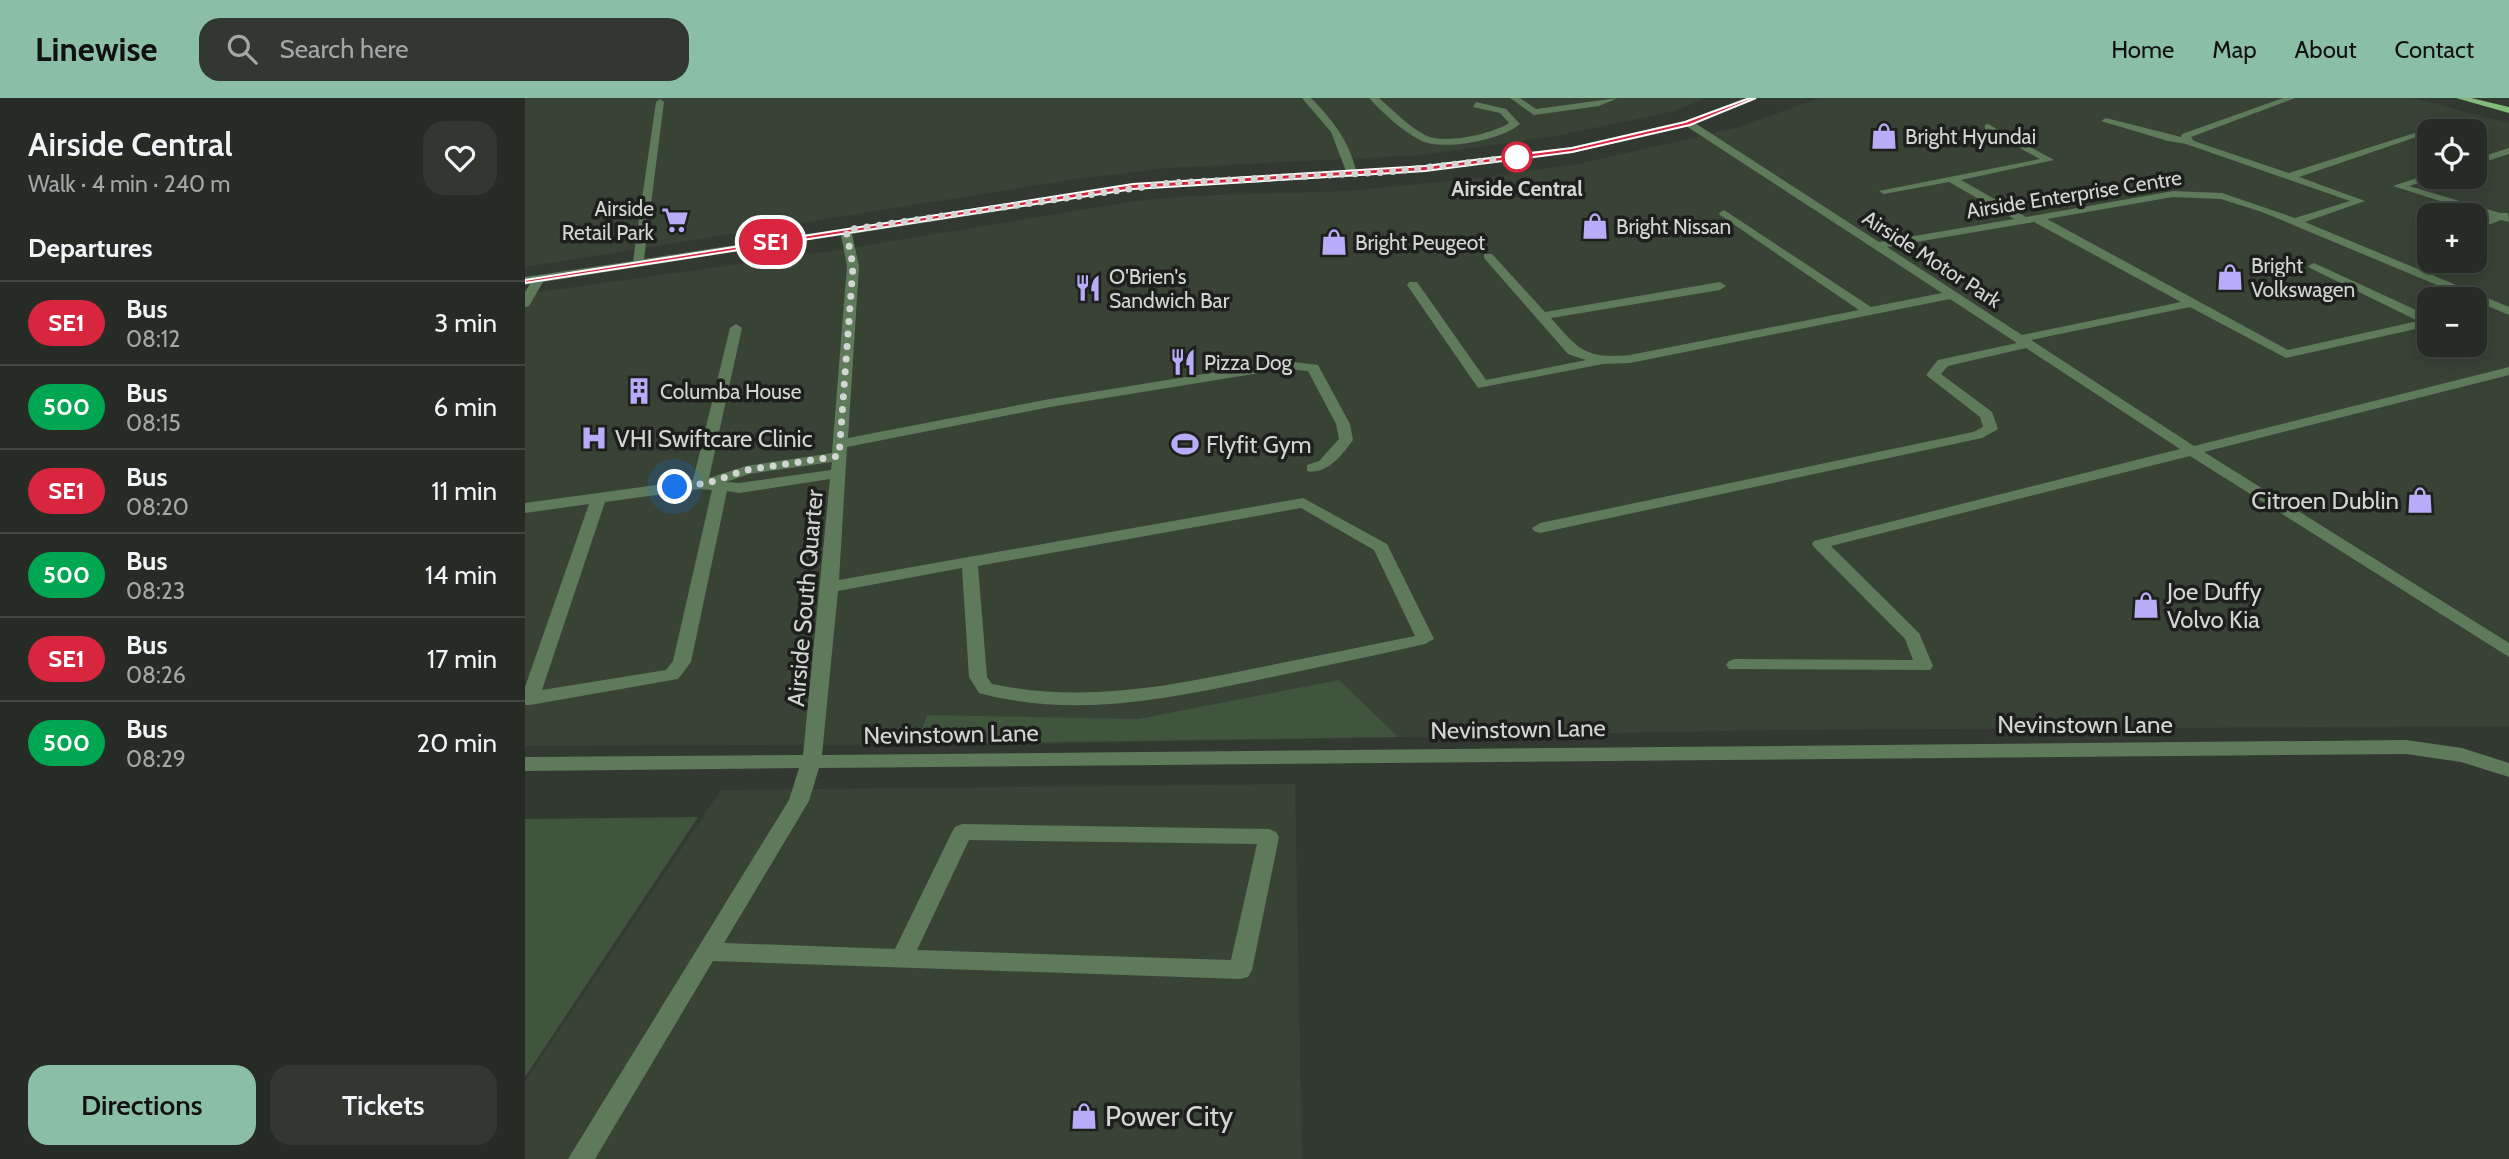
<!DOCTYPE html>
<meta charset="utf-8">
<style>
body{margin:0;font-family:Cabin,sans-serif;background:#323732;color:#f1f3f6;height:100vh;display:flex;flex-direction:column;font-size:26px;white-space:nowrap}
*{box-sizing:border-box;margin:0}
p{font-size:23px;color:#a4a7a7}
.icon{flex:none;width:38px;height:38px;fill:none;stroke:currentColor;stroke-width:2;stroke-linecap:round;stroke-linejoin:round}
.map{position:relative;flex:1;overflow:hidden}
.panel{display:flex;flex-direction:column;background:#262b25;width:525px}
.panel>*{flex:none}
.badge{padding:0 14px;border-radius:23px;font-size:24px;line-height:46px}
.tools{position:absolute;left:1892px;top:21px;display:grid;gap:14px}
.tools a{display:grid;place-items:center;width:70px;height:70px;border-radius:14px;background:#262b25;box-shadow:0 4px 18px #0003,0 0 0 2px #424742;font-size:35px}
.you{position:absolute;width:35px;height:35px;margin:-18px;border:5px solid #fff;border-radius:50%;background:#1a73e8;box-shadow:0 0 0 10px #1a73e833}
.map>.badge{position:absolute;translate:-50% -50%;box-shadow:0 0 0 4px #fff}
h2{padding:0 28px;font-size:26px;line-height:63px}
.round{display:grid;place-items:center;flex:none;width:74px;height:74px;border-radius:21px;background:#323732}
.overview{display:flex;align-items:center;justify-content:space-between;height:119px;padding:0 28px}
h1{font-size:33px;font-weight:600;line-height:52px}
.cta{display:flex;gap:14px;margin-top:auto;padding:14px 28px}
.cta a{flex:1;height:80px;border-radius:21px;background:#8abfa5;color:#111;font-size:28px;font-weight:600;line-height:80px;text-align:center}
.cta a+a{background:#323732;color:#f1f3f6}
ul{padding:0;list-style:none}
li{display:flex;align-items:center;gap:21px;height:84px;padding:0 28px;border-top:2px solid #424742}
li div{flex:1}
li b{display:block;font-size:26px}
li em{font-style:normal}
li .badge{min-width:77px;font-weight:700;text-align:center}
header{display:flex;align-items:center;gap:42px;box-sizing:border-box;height:98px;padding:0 35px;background:#8abfa5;color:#111}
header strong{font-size:33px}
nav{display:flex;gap:38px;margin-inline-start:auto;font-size:24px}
.search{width:490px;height:63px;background:#323732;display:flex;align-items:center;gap:18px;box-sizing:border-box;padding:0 24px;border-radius:21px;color:#a4a7a7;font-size:26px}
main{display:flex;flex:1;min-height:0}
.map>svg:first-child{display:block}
.built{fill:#384336;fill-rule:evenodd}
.green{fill:#41543e}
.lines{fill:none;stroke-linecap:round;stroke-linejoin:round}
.minor{fill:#5e7a5a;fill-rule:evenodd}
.major{fill:#82bb7a;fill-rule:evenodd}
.line{fill:#d7263d;stroke:#fff;stroke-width:2}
.walk{stroke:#d2d6d2;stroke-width:7;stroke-dasharray:0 12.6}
.stop-dot{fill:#fff;stroke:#d7263d;stroke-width:3.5}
.labels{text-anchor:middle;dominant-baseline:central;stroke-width:7;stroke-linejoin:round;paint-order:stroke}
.far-poi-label{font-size:21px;fill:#d2d6d2;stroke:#1c1f1c;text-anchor:start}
.far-stop-label{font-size:21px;font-weight:bold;fill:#d2d6d2;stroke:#1c1f1c}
.far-street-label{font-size:21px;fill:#d2d6d2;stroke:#1c1f1c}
.poi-label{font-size:24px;fill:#d2d6d2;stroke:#1c1f1c;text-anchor:start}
.street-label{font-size:24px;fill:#d2d6d2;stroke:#1c1f1c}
.near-poi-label{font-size:28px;fill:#d2d6d2;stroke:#1c1f1c;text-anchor:start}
</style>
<header>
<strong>Linewise</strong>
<div class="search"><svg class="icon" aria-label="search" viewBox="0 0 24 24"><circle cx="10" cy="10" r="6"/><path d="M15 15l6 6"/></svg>Search here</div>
<nav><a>Home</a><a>Map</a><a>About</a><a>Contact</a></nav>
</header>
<main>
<section class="panel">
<div class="overview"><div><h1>Airside Central</h1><p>Walk · 4 min · 240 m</p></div><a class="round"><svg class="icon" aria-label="heart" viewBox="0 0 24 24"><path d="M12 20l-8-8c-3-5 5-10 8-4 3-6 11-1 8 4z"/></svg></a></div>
<h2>Departures</h2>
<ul>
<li><span class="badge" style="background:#d7263d;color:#fff">SE1</span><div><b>Bus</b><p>08:12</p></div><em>3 min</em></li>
<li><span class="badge" style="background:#00a651;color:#fff">500</span><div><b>Bus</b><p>08:15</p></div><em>6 min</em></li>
<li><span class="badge" style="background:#d7263d;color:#fff">SE1</span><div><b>Bus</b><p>08:20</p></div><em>11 min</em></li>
<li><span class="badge" style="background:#00a651;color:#fff">500</span><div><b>Bus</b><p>08:23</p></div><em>14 min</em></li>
<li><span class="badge" style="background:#d7263d;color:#fff">SE1</span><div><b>Bus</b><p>08:26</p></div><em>17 min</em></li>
<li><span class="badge" style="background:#00a651;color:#fff">500</span><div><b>Bus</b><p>08:29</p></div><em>20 min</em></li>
</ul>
<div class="cta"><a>Directions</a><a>Tickets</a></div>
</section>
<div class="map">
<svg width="1984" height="1061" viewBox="0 0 1984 1061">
<rect width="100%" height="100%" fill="#323931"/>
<g class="built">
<path d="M0,0H1181L1150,13L1031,38L899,57L643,70L545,82L0,169Z"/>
<path d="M1295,0H1888L1984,25V628L1257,632L513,646L0,648V196L306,153L612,103L662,98L822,93L957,80L1058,65L1211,30ZM1904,33H1950V79H1904ZM1904,117H1950V163H1904ZM1904,201H1950V247H1904Z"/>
<path d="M770,686L777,1061H0V983L196,692Z"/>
</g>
<g class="green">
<path d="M814,582L873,639L392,646L402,617L613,621Z"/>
<path d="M173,719L0,979V721Z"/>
</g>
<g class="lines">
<g class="minor">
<path d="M777,0H786C807,21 824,43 831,72L883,69L1047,49L1160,23L1220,0H1232L1170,25L1354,144L1489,121L1424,84L1359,96L1354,93L1515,61L1460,31V27L1463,26L1529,62L1436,82L1501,119L1648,93L1697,95L1770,120L1825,103L1661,46L1643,43L1576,23L1581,20L1656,39L1657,36L1758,0H1770L1666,39L1669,43L1764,75L1915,27V31L1774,79L1840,103L1780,124L1984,209V217L1737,114L1696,101L1648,99L1522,121L1763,252L1893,223L1785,170L1783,168L1789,165L1904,218V228L1761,260L1665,209L1506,242L1669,348L1984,269V277L1679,354L1984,545V559L1665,358L1306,448L1394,535L1408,568L1405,572L1204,571L1201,567L1204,563L1210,561L1388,562L1380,541L1289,449L1287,446L1289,443L1655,351L1501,250L1423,268L1416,276L1467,314L1473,331L1457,340L1015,435L1009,433L1007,430L1015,425L1448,334L1458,329L1455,319L1401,277L1413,262L1492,245L1425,201L1105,265L1078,266L953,290L882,187L884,184H892L961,282L1061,262L1043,256L959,160V156H967L1020,214L1195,184L1201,188L1195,192L1026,220C1054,252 1060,261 1105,257L1334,212L1195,117L1194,115L1199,112L1346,209L1417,195L1161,28L1047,55L883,75L608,92L327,136L334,168L323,340L525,301L760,263L793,267L825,326L828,342C817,357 802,377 782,373V367L794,363L814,341L811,326L783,273L760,271L525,309L322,349L314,482L778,400L862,446L909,541L900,546C843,559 785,571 728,583C637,602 547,620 454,595L444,579L437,470L313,493L297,657L1881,642L1937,650L1984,665V679L1936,664L1881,656L294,670L284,703L199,845L370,851L427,734L430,729L437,726L744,731L751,734L754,739L727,872L723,879L715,881L188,863L70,1061H43L264,702L274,670L0,673V659L278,657L305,381L214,395L202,393L166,564L153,581L5,607H0V589L64,406L0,415V405L168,382L205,230L211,226L217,230L184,380L221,368L307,355L322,168L316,137L18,184L4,208L0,209V194L5,186L0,187V179L108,163L131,4L135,1L139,4L119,161L608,86L821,73L806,34ZM1509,124L1656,204L1497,237L1362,149ZM307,364L306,372L214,385L201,384L224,376ZM175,391L187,392L148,563L141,572L17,592L80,404ZM776,410L849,452L890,538C836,549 781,560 727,571C640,589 556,605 467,586L462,579L453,468ZM444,742L732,746L706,862L392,852Z"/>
<path d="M844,0H854C868,12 884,29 900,37C919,47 967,36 984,25L975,15L948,9L951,4L981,11L995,26C977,42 916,54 895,42C877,33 857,14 844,0Z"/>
<path d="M985,0H995L1011,11L1093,0L1074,8L1009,17Z"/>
<path d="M1984,50V56L1950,67V61Z"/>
<path d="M1904,76V79H1909L1908,81L1884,88L1975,115H1983L1984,124L1976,122L1950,132V125L1965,119L1868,88Z"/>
</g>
<path class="major" d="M1931,0H1946L1984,9V15Z"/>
</g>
<path class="line" d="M1225,0H1231L1165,27L1047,54L900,73L608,91L0,185V182L608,86L900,68L1047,50L1160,24Z"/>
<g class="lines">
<path class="walk" d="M150,389L183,385L221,372L314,358L328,168L321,132L645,85L864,74L999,58L992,59"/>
</g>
<defs>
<symbol id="shop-bare" viewBox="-9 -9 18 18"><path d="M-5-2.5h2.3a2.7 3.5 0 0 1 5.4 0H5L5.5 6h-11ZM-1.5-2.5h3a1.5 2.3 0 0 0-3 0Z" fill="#b8abf7" stroke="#1c1f1c" stroke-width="2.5" paint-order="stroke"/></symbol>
<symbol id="supermarket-bare" viewBox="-9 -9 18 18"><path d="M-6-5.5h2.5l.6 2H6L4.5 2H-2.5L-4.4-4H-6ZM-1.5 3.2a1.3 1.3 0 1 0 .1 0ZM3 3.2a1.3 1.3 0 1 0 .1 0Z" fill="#b8abf7" stroke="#1c1f1c" stroke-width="2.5" paint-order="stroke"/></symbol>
<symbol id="restaurant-bare" viewBox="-9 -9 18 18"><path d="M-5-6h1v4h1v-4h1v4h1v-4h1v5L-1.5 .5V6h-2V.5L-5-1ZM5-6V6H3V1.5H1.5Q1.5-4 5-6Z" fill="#b8abf7" stroke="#1c1f1c" stroke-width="2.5" paint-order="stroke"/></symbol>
<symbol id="building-bare" viewBox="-9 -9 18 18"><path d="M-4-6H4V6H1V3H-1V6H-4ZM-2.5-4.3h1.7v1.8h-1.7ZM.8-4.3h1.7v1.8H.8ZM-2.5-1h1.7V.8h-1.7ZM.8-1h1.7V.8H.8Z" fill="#b8abf7" stroke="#1c1f1c" stroke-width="2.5" paint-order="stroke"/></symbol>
<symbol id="hospital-bare" viewBox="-9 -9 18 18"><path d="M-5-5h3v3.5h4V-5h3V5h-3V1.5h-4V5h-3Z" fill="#b8abf7" stroke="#1c1f1c" stroke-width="2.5" paint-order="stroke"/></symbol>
<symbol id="stadium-bare" viewBox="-9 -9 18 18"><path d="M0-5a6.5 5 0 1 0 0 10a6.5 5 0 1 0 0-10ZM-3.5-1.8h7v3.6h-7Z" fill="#b8abf7" stroke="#1c1f1c" stroke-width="2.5" paint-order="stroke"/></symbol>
</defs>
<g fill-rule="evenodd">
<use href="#shop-bare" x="1340" y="19" width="38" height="38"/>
<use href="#supermarket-bare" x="131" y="103" width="38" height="38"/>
<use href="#shop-bare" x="1051" y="109" width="38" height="38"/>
<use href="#shop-bare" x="790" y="125" width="38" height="38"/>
<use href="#shop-bare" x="1686" y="160" width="38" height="38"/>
<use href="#restaurant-bare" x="544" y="171" width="38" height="38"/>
<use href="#restaurant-bare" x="639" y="245" width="38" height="38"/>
<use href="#building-bare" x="95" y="274" width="38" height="38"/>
<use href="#hospital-bare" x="50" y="321" width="38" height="38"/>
<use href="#stadium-bare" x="641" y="327" width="38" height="38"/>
<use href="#shop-bare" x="1876" y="383" width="38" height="38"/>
<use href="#shop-bare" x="1602" y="488" width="38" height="38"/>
<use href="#shop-bare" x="540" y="999" width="38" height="38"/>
</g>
<circle class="stop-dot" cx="992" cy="59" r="14"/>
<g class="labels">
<g class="far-poi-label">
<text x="1380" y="38">Bright Hyundai</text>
<text x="129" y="110" text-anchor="end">Airside<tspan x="129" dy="24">Retail Park</tspan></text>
<text x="1091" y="128">Bright Nissan</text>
<text x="830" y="144">Bright Peugeot</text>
<text x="1726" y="167">Bright<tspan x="1726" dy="24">Volkswagen</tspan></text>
<text x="584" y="178">O'Brien's<tspan x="584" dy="24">Sandwich Bar</tspan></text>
<text x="679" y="264">Pizza Dog</text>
<text x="135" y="293">Columba House</text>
</g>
<g class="far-stop-label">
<text x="992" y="90">Airside Central</text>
</g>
<g class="far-street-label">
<text transform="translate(1549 96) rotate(-9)">Airside Enterprise Centre</text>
<text transform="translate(1407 161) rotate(33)">Airside Motor Park</text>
</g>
<g class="poi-label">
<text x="90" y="340">VHI Swiftcare Clinic</text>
<text x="681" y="346">Flyfit Gym</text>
<text x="1874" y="402" text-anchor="end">Citroen Dublin</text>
<text x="1642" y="493">Joe Duffy<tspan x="1642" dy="28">Volvo Kia</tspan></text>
</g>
<g class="street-label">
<text transform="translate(280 500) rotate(-85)">Airside South Quarter</text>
<text x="1560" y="626">Nevinstown Lane</text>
<text transform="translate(993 631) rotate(-1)">Nevinstown Lane</text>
<text transform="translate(426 636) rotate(-1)">Nevinstown Lane</text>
</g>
<g class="near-poi-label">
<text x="580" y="1018">Power City</text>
</g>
</g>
</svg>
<div class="tools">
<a><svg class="icon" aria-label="locate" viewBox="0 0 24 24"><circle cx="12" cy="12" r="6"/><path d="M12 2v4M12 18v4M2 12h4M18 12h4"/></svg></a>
<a>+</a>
<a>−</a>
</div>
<div class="you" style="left:150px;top:389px"></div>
<b class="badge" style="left:246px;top:144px;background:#d7263d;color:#fff">SE1</b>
</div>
</main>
